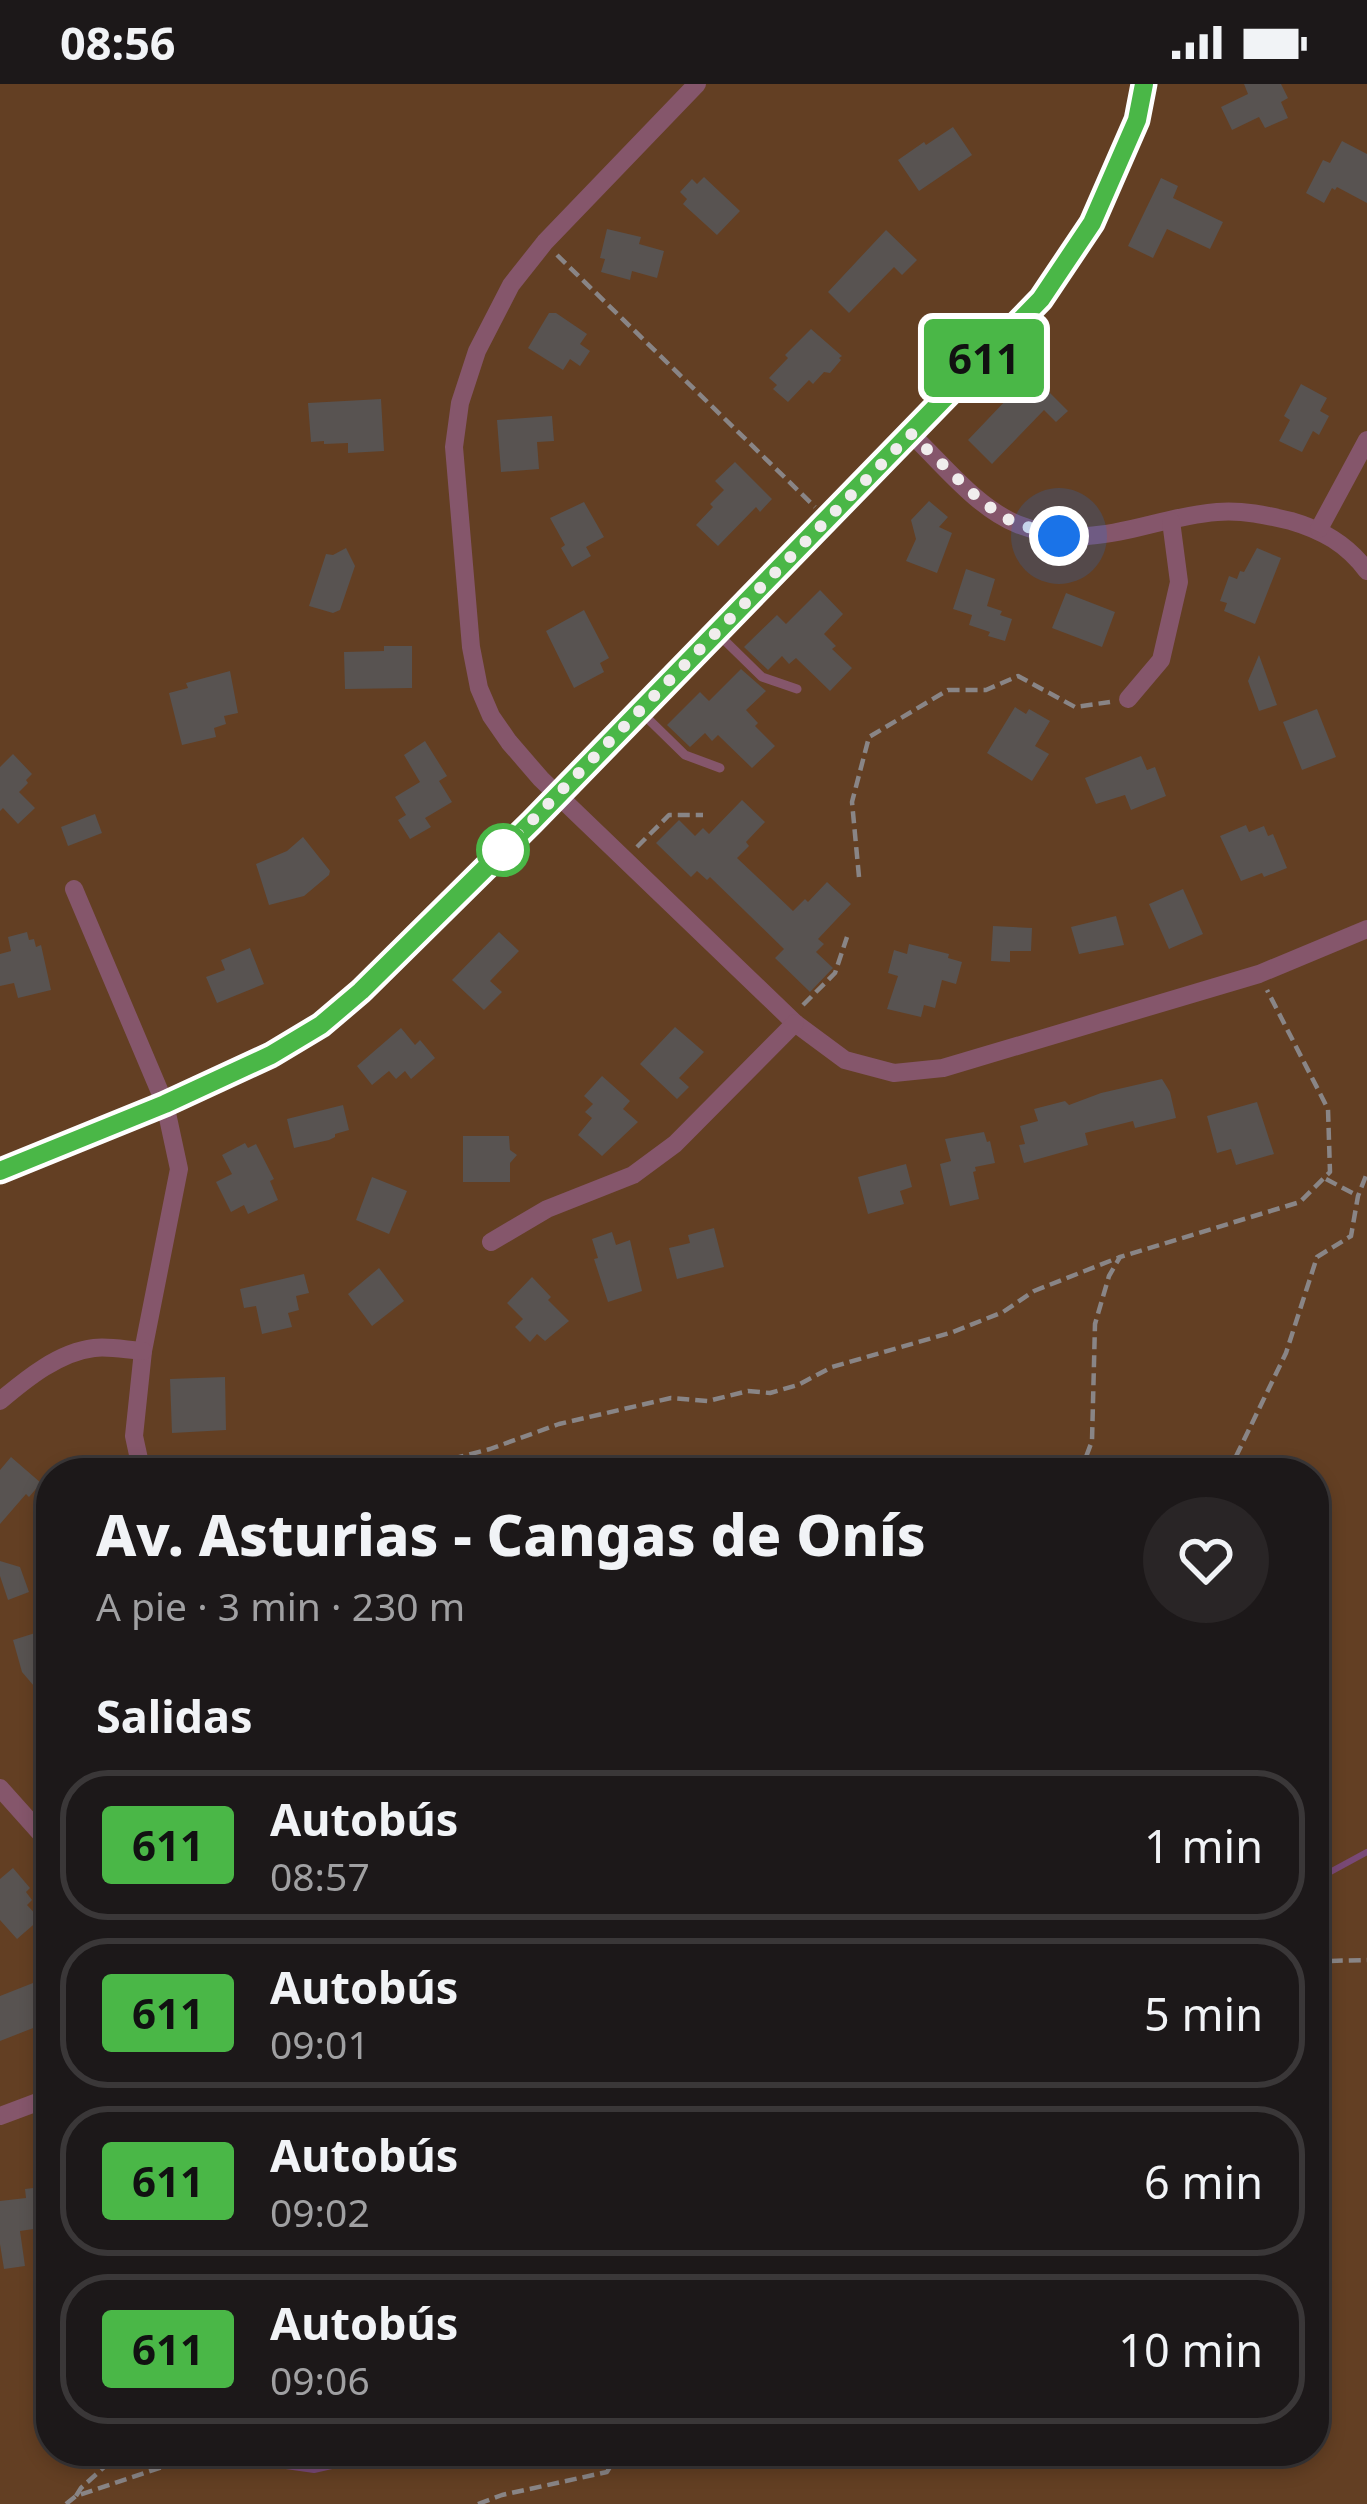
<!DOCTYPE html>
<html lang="es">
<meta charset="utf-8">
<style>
body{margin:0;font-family:"Noto Sans",sans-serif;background:#292526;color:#f1f3f6;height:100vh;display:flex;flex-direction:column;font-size:45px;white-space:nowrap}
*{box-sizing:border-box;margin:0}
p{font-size:39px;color:#a0a0a2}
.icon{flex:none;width:66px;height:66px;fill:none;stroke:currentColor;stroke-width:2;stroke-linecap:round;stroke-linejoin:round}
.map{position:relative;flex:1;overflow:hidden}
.panel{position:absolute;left:36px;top:1374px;width:1293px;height:1008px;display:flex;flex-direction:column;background:#1c1819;border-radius:48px;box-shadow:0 6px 18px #0003,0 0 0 3px #3a3738}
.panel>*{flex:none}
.badge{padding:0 24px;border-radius:9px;font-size:42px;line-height:78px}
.you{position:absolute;width:60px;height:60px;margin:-30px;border:9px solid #fff;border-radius:50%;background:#1a73e8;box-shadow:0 0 0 18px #1a73e833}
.map>.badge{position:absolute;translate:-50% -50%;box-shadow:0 0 0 6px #fff}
h2{padding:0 60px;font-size:45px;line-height:108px}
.round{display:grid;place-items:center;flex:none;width:126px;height:126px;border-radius:63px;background:#292526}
.headline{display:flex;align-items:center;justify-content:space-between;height:204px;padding:0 60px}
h1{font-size:57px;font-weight:800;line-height:90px}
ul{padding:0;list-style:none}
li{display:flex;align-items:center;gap:36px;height:150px;margin:0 24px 18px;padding:0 36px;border:6px solid #3a3738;border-radius:48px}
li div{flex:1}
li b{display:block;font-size:45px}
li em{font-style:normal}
li .badge{min-width:132px;font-weight:700;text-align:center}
.status{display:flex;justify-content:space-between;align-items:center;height:84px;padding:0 60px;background:#1c1819;direction:ltr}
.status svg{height:33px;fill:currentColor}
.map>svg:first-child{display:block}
.green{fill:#633f23;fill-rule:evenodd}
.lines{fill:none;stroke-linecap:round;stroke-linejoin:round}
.stream{stroke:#794976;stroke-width:6}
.building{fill:#585351}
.path{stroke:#898586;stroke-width:4.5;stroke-dasharray:12 6;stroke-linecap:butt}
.lane{stroke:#85566b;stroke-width:9}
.street{stroke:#85566b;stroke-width:18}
.line-casing{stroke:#fff;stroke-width:27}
.line{stroke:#4ab747;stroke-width:18}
.walk{stroke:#f0eded;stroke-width:12;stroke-dasharray:0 21.6}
.stop-dot{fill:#fff;stroke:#4ab747;stroke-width:6}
</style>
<div class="status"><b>08:56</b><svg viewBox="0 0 49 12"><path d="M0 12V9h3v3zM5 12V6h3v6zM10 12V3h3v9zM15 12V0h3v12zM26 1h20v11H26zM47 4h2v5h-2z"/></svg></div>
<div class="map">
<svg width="1367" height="2420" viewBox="0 0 1367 2420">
<rect width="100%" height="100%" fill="#252021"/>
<path class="green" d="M0,0H1367V2420H0ZM51,1389H1314V2367H51Z"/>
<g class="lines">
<g class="stream">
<path d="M1314,1792L1321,1793L1367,1768"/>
<path d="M180,2367L314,2386L398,2367"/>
</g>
</g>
<g class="building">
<path d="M1244,0H1281L1288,14L1281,18L1288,34L1265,44L1259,33L1232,46L1221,23L1248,10Z"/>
<path d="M953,43L972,71L919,107L898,76L924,58L926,61Z"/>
<path d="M1342,57L1367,70V119L1337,103L1335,106L1332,104L1324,119L1306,109L1323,76L1330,79Z"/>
<path d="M704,93L740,127L717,151L683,120L687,115L680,108L692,95L697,100Z"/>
<path d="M1161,94L1178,102L1173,114L1223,138L1210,165L1167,145L1153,174L1128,162Z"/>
<path d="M607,145L641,153L639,160L664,167L657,194L632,187L630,196L601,188L605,175L600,174Z"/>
<path d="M886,146L917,176L902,191L894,183L849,229L828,208Z"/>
<path d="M549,229H556L587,250L580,260L590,267L580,282L570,275L563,286L528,264Z"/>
<path d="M811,245L842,272L839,274L841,276L830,289L824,288L813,300L809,296L788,318L773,305L777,301L769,294L788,274L785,271Z"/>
<path d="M1031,290L1068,327L1056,338L1044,326L992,380L968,356Z"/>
<path d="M1301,300L1327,314L1320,327L1329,332L1319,351L1313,347L1302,368L1279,357L1290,336L1284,332Z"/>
<path d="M381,315L384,367L348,369V359L324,360V357L311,358L308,319Z"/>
<path d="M552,332L554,357L537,358L539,385L501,388L497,336Z"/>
<path d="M735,378L772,415L760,428L756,423L718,462L696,441L713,423L710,420L724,406L715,397Z"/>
<path d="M929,417L948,433L939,443L952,449L937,489L906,477L916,455L911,436Z"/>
<path d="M584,418L604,453L586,463L591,472L572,483L561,464L565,461L550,434Z"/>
<path d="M346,464L355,482L340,526L333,529L309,522L326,470L333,471Z"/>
<path d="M1257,464L1281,474L1255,540L1224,527L1227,519L1220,517L1229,492L1237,495L1240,487L1244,488Z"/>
<path d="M966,485L995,495L987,522L1002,527L1000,531L1012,535L1005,557L988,552L990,548L969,541L972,531L953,525Z"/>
<path d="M820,506L843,530L824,550L836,562L832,565L852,584L830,607L796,574L789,580L782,572L768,586L744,563L777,531L786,540Z"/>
<path d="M1066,509L1115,528L1102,563L1052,544Z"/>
<path d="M584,526L609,574L600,579L604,588L574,604L546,547Z"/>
<path d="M384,562H412V604L345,605L344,568L384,567Z"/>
<path d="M1259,571L1277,621L1259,627L1248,597Z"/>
<path d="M741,585L766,607L746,626L758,639L755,642L775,662L752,684L718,651L712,657L705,649L690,663L667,641L700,608L709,617Z"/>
<path d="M230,587L238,629L224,632L226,640L214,644L216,653L182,661L169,609L188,604L186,599Z"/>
<path d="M1015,623L1026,630L1029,625L1050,637L1035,662L1049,670L1032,697L987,669Z"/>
<path d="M1317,625L1336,673L1302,686L1283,638Z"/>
<path d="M425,657L447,692L439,697L452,718L425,734L431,743L410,755L398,736L406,731L395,713L420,698L404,671Z"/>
<path d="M13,670L32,690L26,696L28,699L19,708L35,724L18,740L3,724L0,727V683Z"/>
<path d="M1141,672L1147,686L1155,683L1166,712L1131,726L1125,711L1096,720L1085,694Z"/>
<path d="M742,716L765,738L746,758L749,762L737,774L773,808L793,827L805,815L808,818L827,798L851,820L818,855L824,860L816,868L833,884L810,908L775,874L784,865L710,793L707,796L697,787L691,793L656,759L679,736L695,752L703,744L709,750Z"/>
<path d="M95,730L102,749L68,762L61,743Z"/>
<path d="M1246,741L1249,748L1264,742L1268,752L1273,750L1287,784L1264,793L1262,789L1241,797L1220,752Z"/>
<path d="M303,753L330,787L329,791L304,812L269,821L256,780L287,767Z"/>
<path d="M1183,805L1203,850L1169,865L1149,820Z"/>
<path d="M1116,832L1124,861L1079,870L1071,843Z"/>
<path d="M993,842L1032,844L1031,867H1010V878L991,877Z"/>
<path d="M27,848L29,856L34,855L36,863L41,861L51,906L18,914L14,899L0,902V870L11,867L8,853Z"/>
<path d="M499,848L519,867L490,897L502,908L484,926L452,896Z"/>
<path d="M909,860L949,870L948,874L962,878L956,900L942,896L935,924L924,921L921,933L887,925L898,892L888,889L894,866L907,870Z"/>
<path d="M250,864L264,900L217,919L206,893L225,886L221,876Z"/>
<path d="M675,943L704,968L679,994L689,1003L677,1015L640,980Z"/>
<path d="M401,944L415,961L420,956L435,974L411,995L405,987L396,995L389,987L372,1001L357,982Z"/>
<path d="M602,992L630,1017L623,1025L638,1038L602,1072L578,1051L592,1034L585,1028L593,1020L584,1012Z"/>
<path d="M1162,995L1170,1008L1176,1034L1135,1044L1133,1037L1085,1049L1088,1061L1024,1079L1019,1061L1025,1060L1020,1042L1038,1037L1034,1025L1065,1017L1069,1021L1101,1009Z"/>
<path d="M1257,1018L1274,1070L1236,1081L1231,1065L1217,1069L1207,1032Z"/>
<path d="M343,1021L349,1046L335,1050V1053L329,1056L294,1064L287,1035Z"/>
<path d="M984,1048L987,1058L990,1057L995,1079L975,1083L976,1087L973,1088L979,1115L950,1122L940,1080L951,1077L945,1055Z"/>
<path d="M463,1052H509L510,1066L517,1071L510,1079V1098H463Z"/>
<path d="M245,1059L248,1064L256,1060L274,1095L270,1097L278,1116L248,1130L244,1121L231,1128L216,1098L232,1090L222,1071Z"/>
<path d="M906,1080L912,1103L900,1107L904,1120L868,1130L858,1093Z"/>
<path d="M372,1093L407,1107L389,1150L356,1136Z"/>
<path d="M714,1144L724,1183L677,1195L669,1164L690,1159L688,1151Z"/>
<path d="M612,1148L616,1161L630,1156L642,1207L608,1218L594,1175L598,1174L592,1155Z"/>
<path d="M379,1184L404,1217L372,1242L348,1210Z"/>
<path d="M304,1190L309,1209L296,1212L299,1226L288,1229L292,1243L262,1250L256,1222L244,1224L240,1205Z"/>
<path d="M532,1193L551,1213L548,1216L569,1237L545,1257L537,1250L530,1258L515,1243L523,1235L507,1219Z"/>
<path d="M225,1293L226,1346L172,1349L170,1295Z"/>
<path d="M11,1373L41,1399L29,1413L26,1410L0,1440V1386Z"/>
<path d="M0,1477L20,1483L29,1508L8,1516L0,1492Z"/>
<path d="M51,1544V1622L22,1588L13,1556Z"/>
<path d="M13,1784L30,1804L26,1808L32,1816L27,1821L40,1835L17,1855L0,1836V1795Z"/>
<path d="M33,1899L38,1913L42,1912L51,1937L0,1957V1912Z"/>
<path d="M42,2103L47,2143L20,2147L25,2182L4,2185L0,2160V2117L26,2114L25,2105Z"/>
</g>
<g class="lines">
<g class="path">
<path d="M557,171L815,423"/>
<path d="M637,763L669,731H703"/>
<path d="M859,793L852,718L869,653L948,606H986L1018,592L1075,623L1110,618"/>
<path d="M803,921L835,889L847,853"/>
<path d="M1326,1095L1358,1112"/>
<path d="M443,1389L448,1376L490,1365L559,1340L671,1314L708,1317L748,1307L770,1309L798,1301L832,1283L953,1248L1003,1228L1034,1207L1120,1173"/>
<path d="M1080,1389L1092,1357L1095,1240L1109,1192L1120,1173L1300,1118L1330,1088L1328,1025L1267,906"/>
<path d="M1228,1389L1286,1269L1317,1173L1351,1152L1358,1112L1367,1089"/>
<path d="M1314,1883L1328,1877L1367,1876"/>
<path d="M76,2412L81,2404L122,2367"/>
<path d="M66,2420L76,2412L210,2367"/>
<path d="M478,2420L502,2411L607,2388L619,2367"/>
</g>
<g class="lane">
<path d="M717,549L762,593L797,605"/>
<path d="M640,627L685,671L720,684"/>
</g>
<g class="street">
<path d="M697,0L545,158L511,201L477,267L460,319L454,363L471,563L479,604L491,632L509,658L541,695L795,939L845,976L894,989L943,984L1259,890L1367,845"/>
<path d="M911,350C943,380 976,423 1017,440C1094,471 1144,434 1217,428C1243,426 1266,431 1291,437C1322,446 1347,460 1367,487"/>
<path d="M1319,445L1367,356"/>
<path d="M1128,615L1161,576L1179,498L1171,437"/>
<path d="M74,805L165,1020L179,1085L143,1267L134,1352L142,1389"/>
<path d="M0,1087L165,1020L271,971L321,941L360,907L532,738L1041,215L1092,139L1137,36L1144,0"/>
<path d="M491,1158L547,1125L633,1091L675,1060L795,939"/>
<path d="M0,1317C26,1295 59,1268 94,1264C109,1262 127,1266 143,1267"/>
<path d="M0,1704L51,1761"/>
<path d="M0,2032L51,2013"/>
</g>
</g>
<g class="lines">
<defs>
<path id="line" d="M0,1087L165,1020L271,971L321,941L361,907L532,738L1041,215L1092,139L1137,36L1144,0"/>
</defs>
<use href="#line" class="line-casing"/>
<use href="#line" class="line"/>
<path class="walk" d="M503,766L911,350L982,418L1014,439L1059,452"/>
</g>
<circle class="stop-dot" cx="503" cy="766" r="24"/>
</svg>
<div class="you" style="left:1059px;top:452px"></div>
<b class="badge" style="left:984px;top:274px;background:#4ab747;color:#111">611</b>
<section class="panel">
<div class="headline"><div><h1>Av. Asturias - Cangas de Onís</h1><p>A pie · 3 min · 230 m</p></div><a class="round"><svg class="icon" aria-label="heart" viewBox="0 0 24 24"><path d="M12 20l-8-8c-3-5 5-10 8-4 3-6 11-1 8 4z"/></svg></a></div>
<h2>Salidas</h2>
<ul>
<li><span class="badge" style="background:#4ab747;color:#111">611</span><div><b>Autobús</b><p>08:57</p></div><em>1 min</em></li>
<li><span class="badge" style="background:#4ab747;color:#111">611</span><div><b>Autobús</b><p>09:01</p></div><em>5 min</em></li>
<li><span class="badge" style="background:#4ab747;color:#111">611</span><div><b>Autobús</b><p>09:02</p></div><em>6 min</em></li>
<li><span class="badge" style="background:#4ab747;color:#111">611</span><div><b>Autobús</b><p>09:06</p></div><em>10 min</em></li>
</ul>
</section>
</div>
